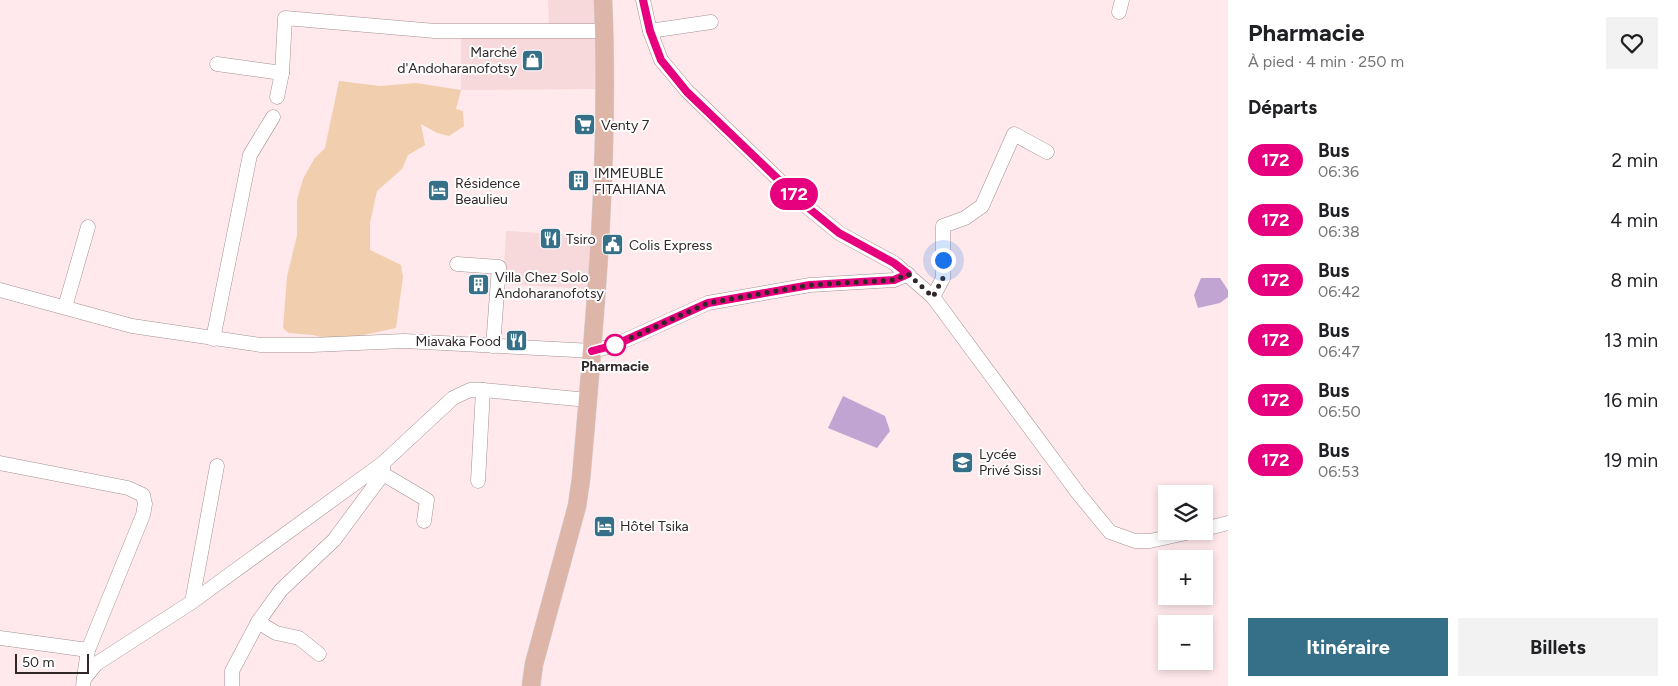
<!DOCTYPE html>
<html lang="fr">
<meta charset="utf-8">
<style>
body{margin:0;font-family:Figtree,sans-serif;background:#f2f2f2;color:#202124;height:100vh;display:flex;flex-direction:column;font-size:19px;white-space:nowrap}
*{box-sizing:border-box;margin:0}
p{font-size:16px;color:#757577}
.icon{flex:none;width:28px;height:28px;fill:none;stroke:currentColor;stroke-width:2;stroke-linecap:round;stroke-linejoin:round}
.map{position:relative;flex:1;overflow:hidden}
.details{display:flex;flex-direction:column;background:#fff;width:450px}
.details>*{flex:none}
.badge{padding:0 10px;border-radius:16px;font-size:18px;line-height:32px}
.buttons{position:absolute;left:1158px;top:485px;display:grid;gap:10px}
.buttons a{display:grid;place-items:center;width:55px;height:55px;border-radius:0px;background:#fff;box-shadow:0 2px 8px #0003;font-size:25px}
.scale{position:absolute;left:15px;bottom:12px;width:74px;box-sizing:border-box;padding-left:5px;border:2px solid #2f2728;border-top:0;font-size:14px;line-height:18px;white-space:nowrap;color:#2f2728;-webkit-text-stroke:4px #fdfdfd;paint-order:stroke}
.you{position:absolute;width:25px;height:25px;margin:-12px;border:4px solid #fff;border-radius:50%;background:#1a73e8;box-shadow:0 0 0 8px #1a73e833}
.map>.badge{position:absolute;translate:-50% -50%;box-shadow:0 0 0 2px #fff}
h2{padding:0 20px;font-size:19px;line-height:45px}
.round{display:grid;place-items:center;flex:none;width:52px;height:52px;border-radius:0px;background:#f2f2f2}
.head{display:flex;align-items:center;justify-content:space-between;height:85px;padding:0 20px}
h1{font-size:24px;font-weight:700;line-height:38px}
.cta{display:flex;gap:10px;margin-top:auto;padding:10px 20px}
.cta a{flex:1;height:58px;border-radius:0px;background:#357088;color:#fff;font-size:20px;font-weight:700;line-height:58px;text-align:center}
.cta a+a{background:#f2f2f2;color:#202124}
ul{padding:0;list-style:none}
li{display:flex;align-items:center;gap:15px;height:60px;padding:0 20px}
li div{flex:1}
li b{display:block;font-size:19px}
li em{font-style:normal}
li .badge{min-width:55px;font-weight:700;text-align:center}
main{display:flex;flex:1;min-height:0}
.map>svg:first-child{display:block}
.built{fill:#f7d9dc}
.green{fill:#f1cead}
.water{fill:#c2a4d3}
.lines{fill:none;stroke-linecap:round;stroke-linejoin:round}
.minor-casing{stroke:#a39092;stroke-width:15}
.major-casing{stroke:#d1cfd0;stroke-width:19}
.minor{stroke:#fff;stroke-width:14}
.major{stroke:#deb5a9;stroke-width:18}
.line-casing{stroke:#fff;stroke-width:11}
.line{stroke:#e6007e;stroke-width:8}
.walk{stroke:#2f2728;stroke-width:5;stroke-dasharray:0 9}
.stop-dot{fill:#fff;stroke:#e6007e;stroke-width:2.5}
.labels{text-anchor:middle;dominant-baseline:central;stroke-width:4;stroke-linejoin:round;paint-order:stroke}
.poi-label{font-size:14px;fill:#2f2728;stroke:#fdfdfd;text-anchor:start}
.stop-label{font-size:14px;font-weight:bold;fill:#2f2728;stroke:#fdfdfd}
</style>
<main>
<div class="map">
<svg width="1228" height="686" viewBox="0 0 1228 686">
<rect width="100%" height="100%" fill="#ffe9ec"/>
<g class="built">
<path d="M548,0H599L600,27H549Z"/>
<path d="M461,31H604L605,89L461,90Z"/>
<path d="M506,231L593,236L589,289L503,284Z"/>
</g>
<path class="green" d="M339,81L380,86L416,83L461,90L456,109L463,111L464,126L449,136L437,133L421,124L425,145L408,155L402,169L377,191L370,223V250L401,265L403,277L396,328L336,341L313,335L289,333L283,328L287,277L297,235V200L303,179L314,159L325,148Z"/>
<g class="water">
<path d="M1201,278H1220L1228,290V297L1220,303L1198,308L1194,295Z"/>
<path d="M843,396L885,416L890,431L877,448L828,428Z"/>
</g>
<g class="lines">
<defs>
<g id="minor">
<path d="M643,0L650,31L661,60L687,91L806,206L839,233L894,263L933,297L1078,493L1110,532L1135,541H1150L1195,531"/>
<path d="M1119,12L1122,0"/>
<path d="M650,31L711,22"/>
<path d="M217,64L282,73"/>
<path d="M277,97L282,73L285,18L435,31H604"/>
<path d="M457,264L499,267L493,346"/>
<path d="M0,290L132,326L261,345H312L404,341L593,351L615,345L708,303L810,285L894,280L908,274"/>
<path d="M933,297L943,278V226L965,218L982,206L1014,134L1047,152"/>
<path d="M65,307L88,227"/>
<path d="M213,339L250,155L273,117"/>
<path d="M0,463L128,488L143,495L145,504L143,515L88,650L84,678"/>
<path d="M383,474L427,500L424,521"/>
<path d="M478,481L483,390"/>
<path d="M1204,529L1228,523"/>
<path d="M192,602L217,466"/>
<path d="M258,622L276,633L299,638L319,654"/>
<path d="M0,638L88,650"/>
<path d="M83,686L84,679L96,664L192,602L383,463L453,398L470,390H483L588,400"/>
<path d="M232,686V671L258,622L281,590L334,540L383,474V463"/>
</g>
<path id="major" d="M531,686L534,664L577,506L581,479C595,319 610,161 603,0"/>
</defs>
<use href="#minor" class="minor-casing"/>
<use href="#major" class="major-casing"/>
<use href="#minor" class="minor"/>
<use href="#major" class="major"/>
</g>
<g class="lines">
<defs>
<path id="line" d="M592,351L615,345L708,303L810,285L894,280L908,274L894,263L839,233L806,206L687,92L661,60L650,31L643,0"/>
</defs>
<use href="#line" class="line-casing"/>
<use href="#line" class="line"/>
<path class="walk" d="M615,345L708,303L810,285L894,280L908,274L933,297L943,278V260"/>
</g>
<defs>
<symbol id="shop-square" viewBox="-11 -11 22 22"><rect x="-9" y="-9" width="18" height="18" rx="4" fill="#357088" stroke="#fdfdfd"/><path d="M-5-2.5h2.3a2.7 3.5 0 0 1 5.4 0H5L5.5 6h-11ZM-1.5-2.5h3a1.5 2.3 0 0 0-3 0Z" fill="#fff"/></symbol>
<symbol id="supermarket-square" viewBox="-11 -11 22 22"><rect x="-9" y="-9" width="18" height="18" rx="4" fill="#357088" stroke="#fdfdfd"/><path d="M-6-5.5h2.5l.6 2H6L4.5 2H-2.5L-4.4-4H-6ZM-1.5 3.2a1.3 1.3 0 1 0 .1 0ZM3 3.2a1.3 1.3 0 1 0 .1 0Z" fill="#fff"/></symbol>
<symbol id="building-square" viewBox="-11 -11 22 22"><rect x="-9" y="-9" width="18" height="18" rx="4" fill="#357088" stroke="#fdfdfd"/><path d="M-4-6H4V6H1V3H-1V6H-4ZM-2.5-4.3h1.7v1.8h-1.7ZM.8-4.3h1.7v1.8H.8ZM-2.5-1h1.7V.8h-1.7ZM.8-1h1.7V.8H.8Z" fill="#fff"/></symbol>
<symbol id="hotel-square" viewBox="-11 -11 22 22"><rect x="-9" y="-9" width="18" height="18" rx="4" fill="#357088" stroke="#fdfdfd"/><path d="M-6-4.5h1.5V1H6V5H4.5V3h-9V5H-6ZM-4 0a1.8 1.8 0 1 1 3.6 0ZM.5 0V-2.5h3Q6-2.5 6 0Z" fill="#fff"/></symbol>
<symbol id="restaurant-square" viewBox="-11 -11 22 22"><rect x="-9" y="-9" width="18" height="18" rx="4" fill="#357088" stroke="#fdfdfd"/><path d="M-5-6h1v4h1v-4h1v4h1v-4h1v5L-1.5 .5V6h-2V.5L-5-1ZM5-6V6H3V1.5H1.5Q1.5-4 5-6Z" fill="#fff"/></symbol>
<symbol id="civic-square" viewBox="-11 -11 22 22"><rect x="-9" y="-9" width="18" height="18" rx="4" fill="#357088" stroke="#fdfdfd"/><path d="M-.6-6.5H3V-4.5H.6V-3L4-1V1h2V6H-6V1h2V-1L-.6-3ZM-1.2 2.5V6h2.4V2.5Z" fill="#fff"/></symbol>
<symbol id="school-square" viewBox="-11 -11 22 22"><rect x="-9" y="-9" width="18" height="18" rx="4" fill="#357088" stroke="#fdfdfd"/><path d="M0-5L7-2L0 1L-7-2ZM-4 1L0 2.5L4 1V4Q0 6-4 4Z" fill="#fff"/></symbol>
</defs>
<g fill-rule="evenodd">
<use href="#shop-square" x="520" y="48" width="25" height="25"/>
<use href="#supermarket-square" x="572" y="112" width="25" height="25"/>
<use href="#building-square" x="566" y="168" width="25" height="25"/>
<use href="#hotel-square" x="426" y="178" width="25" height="25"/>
<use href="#restaurant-square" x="538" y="226" width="25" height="25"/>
<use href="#civic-square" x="600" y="232" width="25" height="25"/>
<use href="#building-square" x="466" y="272" width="25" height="25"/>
<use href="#restaurant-square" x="504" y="328" width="25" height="25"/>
<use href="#school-square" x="950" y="450" width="25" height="25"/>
<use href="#hotel-square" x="592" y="514" width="25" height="25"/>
</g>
<circle class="stop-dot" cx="615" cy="345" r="10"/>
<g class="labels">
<g class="poi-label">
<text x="517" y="52" text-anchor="end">Marché<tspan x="517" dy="16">d'Andoharanofotsy</tspan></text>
<text x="601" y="125">Venty 7</text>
<text x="594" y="173">IMMEUBLE<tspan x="594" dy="16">FITAHIANA</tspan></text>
<text x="455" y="183">Résidence<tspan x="455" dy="16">Beaulieu</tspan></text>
<text x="566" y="239">Tsiro</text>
<text x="629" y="245">Colis Express</text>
<text x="495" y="277">Villa Chez Solo<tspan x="495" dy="16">Andoharanofotsy</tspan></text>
<text x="501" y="341" text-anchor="end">Miavaka Food</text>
<text x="979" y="454">Lycée<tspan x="979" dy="16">Privé Sissi</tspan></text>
<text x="620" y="526">Hôtel Tsika</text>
</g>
<g class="stop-label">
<text x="615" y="366">Pharmacie</text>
</g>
</g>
</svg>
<div class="buttons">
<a><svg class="icon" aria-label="layers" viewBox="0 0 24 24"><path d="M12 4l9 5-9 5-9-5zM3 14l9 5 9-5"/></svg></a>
<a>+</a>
<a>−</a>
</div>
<div class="scale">50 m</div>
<div class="you" style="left:943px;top:260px"></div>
<b class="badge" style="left:794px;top:194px;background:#e6007e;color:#fff">172</b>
</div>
<section class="details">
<div class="head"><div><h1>Pharmacie</h1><p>À pied · 4 min · 250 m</p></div><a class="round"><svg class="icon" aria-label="heart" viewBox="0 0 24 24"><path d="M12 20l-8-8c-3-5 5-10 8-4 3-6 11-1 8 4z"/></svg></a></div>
<h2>Départs</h2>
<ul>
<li><span class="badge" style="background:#e6007e;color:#fff">172</span><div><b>Bus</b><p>06:36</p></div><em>2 min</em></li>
<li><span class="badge" style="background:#e6007e;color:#fff">172</span><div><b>Bus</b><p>06:38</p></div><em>4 min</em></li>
<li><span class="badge" style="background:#e6007e;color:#fff">172</span><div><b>Bus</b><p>06:42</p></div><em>8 min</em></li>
<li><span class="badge" style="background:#e6007e;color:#fff">172</span><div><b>Bus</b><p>06:47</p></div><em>13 min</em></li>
<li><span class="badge" style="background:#e6007e;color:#fff">172</span><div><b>Bus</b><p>06:50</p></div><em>16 min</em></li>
<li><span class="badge" style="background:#e6007e;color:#fff">172</span><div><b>Bus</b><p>06:53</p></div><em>19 min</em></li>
</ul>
<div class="cta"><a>Itinéraire</a><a>Billets</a></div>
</section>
</main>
